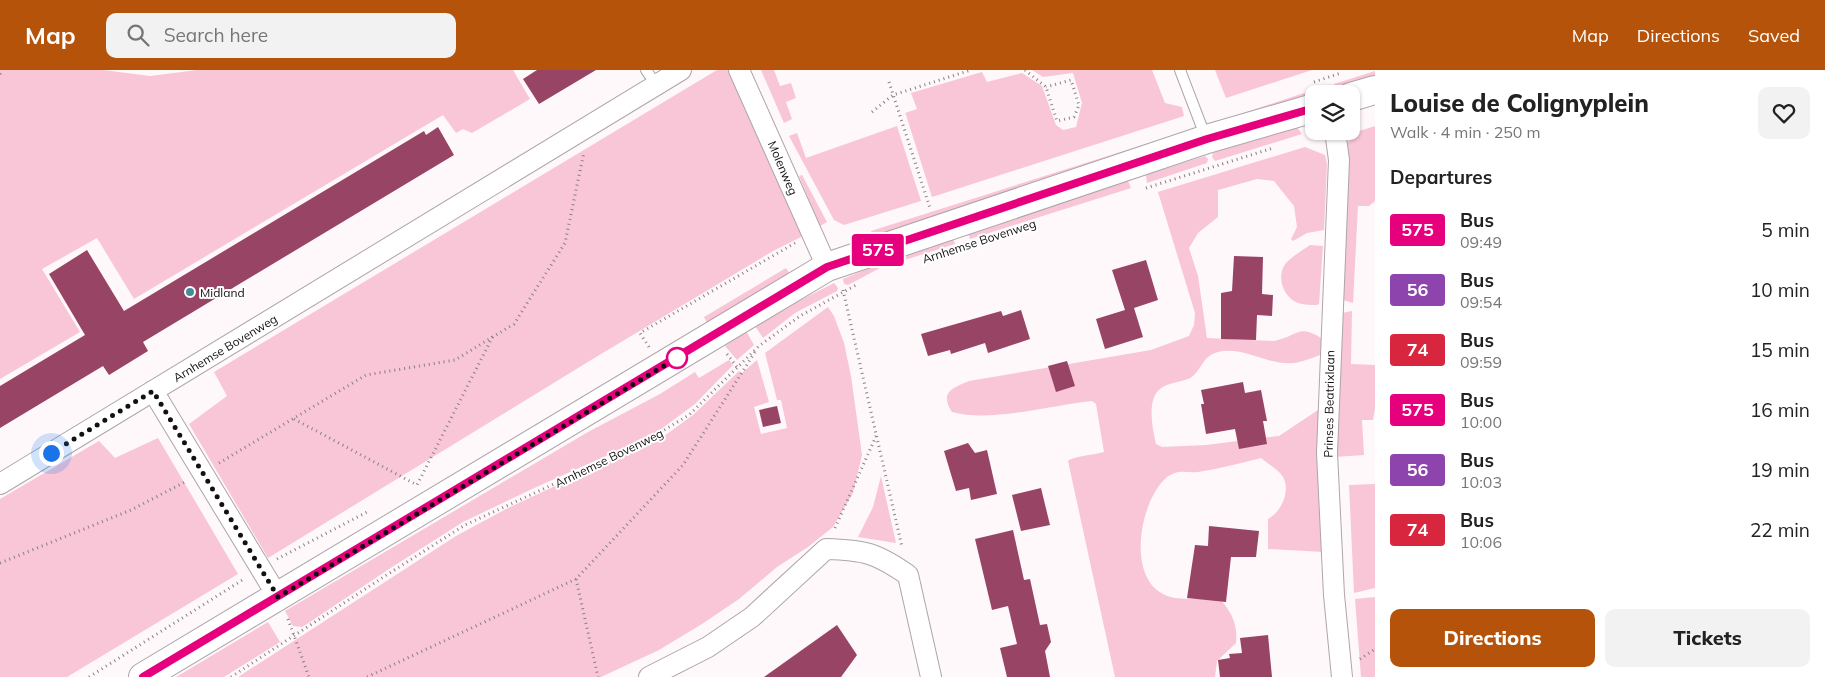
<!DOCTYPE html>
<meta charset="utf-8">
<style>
body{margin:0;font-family:Mulish,sans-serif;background:#f2f2f2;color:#222;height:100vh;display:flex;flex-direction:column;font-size:19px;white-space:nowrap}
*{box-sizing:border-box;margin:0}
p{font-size:16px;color:#767676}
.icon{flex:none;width:28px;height:28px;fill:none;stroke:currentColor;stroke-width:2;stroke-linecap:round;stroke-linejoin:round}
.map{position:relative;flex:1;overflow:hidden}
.sheet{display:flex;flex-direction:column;background:#fff;width:450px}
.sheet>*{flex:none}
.badge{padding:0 10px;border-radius:4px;font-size:18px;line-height:32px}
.controls{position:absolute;left:1305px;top:15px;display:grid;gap:10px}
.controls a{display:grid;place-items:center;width:55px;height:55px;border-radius:10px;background:#fff;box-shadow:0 1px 4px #0004;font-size:25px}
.you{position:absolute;width:25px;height:25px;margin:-12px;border:4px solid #fff;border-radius:50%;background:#1a73e8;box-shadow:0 0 0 8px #1a73e833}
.map>.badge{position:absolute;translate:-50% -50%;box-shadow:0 0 0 2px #fff}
h2{padding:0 15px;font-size:19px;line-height:45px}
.round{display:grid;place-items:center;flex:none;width:52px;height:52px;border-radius:10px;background:#f2f2f2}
.headline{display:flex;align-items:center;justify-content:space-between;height:85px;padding:0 15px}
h1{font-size:24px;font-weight:800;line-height:38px}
.primary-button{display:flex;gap:10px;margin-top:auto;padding:10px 15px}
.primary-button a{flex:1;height:58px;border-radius:10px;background:#b45309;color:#fff;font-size:20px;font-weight:800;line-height:58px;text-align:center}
.primary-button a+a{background:#f2f2f2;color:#222}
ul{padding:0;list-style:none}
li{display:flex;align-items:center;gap:15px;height:60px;padding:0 15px}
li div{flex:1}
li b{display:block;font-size:19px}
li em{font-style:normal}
li .badge{min-width:55px;font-weight:700;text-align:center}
header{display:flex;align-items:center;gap:30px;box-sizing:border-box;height:70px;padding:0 25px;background:#b45309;color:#fff}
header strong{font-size:24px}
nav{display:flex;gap:28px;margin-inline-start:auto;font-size:18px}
.search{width:350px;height:45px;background:#f2f2f2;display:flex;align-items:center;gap:12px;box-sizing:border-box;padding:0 18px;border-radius:10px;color:#767676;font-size:19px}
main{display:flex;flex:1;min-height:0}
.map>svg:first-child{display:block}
.green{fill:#f8c6d6}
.building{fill:#984464}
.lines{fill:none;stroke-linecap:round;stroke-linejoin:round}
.service-casing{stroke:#aea5a8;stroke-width:12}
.minor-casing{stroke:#aea5a8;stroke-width:22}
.secondary-casing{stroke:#aea5a8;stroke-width:30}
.path{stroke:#868283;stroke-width:3;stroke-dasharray:1 4;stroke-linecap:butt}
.service{stroke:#fff;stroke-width:10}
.minor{stroke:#fff;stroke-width:20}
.secondary{stroke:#fff;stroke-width:28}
.line-casing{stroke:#fff;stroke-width:11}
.line{stroke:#e6007e;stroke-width:8}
.walk{stroke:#131011;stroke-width:5;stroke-dasharray:0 9}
.poi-dot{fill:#478b99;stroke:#fff;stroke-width:2}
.stop-dot{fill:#fff;stroke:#e6007e;stroke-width:2.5}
.labels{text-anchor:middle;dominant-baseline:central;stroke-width:4;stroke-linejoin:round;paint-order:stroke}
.street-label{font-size:12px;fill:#131011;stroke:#fff}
.poi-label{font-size:12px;fill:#131011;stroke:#fff;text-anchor:start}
</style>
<header>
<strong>Map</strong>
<div class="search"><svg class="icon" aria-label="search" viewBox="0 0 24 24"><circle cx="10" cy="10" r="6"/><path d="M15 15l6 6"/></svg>Search here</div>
<nav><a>Map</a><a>Directions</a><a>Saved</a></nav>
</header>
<main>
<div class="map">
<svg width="1375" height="607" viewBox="0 0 1375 607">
<rect width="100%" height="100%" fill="#fef8fa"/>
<g class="green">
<path d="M0,0H103L150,6L197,0H513L530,29L472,63L463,59L456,63L443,45L134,229L97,168L42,199L80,262L0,309Z"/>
<path d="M717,0H732L807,164L773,181L596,287L268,488L189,354L227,326L214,302Z"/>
<path d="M761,0H774L780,16L791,13L796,28L786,32L792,49L784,53Z"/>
<path d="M1032,0H1152L1165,33L1182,37L1184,46L932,127L906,45L905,43L917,39L911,23L982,2L987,12L1022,3L1042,16L1056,55L1063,60L1076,57L1082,33L1073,3L1043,7Z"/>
<path d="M1215,0H1312L1226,28Z"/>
<path d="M1375,1V10L1336,22L1334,14Z"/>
<path d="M1319,18L1323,24H1314V29L1215,59L1213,53Z"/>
<path d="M897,56L921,131L844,155L834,150L789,66L797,63L806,88Z"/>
<path d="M1375,56V131L1369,136H1358L1353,233L1343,230L1341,81L1356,62Z"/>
<path d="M1297,57L1302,64L1215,91L1212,87L1213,83Z"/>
<path d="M1193,59L1195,66L875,172L871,161Z"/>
<path d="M1305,77L1325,85L1327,94L1324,160L1307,163L1293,171L1291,169L1297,157L1294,136L1274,111L1257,109L1218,120V147L1198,163L1189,178L1198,206L1207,268L1273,271C1299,267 1297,252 1324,270L1323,284C1314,287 1303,292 1294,293C1268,296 1244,276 1218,282C1201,286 1201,304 1188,309C1180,312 1167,313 1160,319C1146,330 1153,360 1156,374L1162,377L1206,375L1279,366L1321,338L1323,482L1268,479V449C1281,442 1291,421 1283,407C1279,400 1268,394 1261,388C1240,393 1219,399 1198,402C1191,403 1185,401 1178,402C1175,403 1167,406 1165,409C1140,432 1126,508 1165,525C1180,532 1202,527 1218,527C1231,541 1238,553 1236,573L1217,591L1215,607H1115L1068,391C1074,386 1094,385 1104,382L1096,334L1092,331C1051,335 991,353 952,342C939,322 953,318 969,311L1151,280L1189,266L1194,255L1195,243L1158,122Z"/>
<path d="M1205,86L1208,89L1207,93L1147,113L1146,105Z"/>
<path d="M802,105L827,152L820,156L799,106Z"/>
<path d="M1128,111L1131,118L970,169L968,163Z"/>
<path d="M953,168L955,174L886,196L884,192Z"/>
<path d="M1310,175L1323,176L1319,234L1317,235C1310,235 1300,235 1294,231C1281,223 1276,202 1288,191C1294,185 1303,180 1310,175Z"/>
<path d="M879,194L880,198L848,215L844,214L843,209Z"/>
<path d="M786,198L790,204L753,231L707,253L704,247Z"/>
<path d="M834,213L838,218L837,221L795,243L763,268L755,256L775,243Z"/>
<path d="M828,237L834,246L844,273L851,306L862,385L853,423L833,457L808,477L777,497L739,529L702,554L659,580L601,607H238L456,466L506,439L667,364L693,345L739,301L742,303L757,290L769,332L754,337L761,364L787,358L781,330H777L765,283Z"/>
<path d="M1352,241L1351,294L1375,295V338L1373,350H1362L1364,385L1334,387L1337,244Z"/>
<path d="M746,261L754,275L737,290L725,276Z"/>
<path d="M729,290L733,295L695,334L653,365L532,419L463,452L389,499L307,554L302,557L293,556L285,541L588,362L660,324L695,302L699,308Z"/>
<path d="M158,368L238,504L67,607H0V429L99,371L115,388Z"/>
<path d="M881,406L896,473L858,467L873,437Z"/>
<path d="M1375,414V518L1354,523L1349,415Z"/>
<path d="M1375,527V607H1361L1355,529Z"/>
<path d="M268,552L280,572L224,607H176Z"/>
</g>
<g class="building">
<path d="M537,0H596L539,34L523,9Z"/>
<path d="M438,57L454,85L143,272L148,281L109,305L103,296L0,358V316L85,265L49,204L87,180L124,241L424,61L426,65Z"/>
<path d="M1234,186L1263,187L1262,224L1273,225L1272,246L1257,245L1256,270L1221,269V223L1232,221Z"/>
<path d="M1146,190L1158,230L1134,238L1143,267L1105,279L1096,249L1125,240L1112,200Z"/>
<path d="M1021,240L1030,269L988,283L985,273L951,284L950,280L928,286L921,264L1001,241L1003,246Z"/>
<path d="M1067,291L1075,316L1056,322L1048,296Z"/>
<path d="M1243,312L1245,323L1261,320L1267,351H1263L1267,374L1239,379L1235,359L1206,364L1201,334H1204L1201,320Z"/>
<path d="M777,336L781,353L763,357L759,340Z"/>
<path d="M968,373L975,383L987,380L997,424L971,430L969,418L956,421L944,381Z"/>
<path d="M1041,418L1050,455L1021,461L1012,425Z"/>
<path d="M1209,456L1259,461L1256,487H1231L1226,532L1187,528L1195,475L1208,476Z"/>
<path d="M1013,460L1024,510L1030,509L1040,555L1047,554L1051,572L1045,581L1050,607H1007L1000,578L1017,574L1008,536L992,540L975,469Z"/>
<path d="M837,555L857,585L841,607H764Z"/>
<path d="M1268,565L1272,607H1220L1218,590L1230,588L1229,584L1242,583L1240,568Z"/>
</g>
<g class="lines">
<defs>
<g id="service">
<path d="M646,0L657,16"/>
<path d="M1180,0L1206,68"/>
</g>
<g id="minor">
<path d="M739,0L827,197"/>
<path d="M1335,61L1339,90L1327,383L1334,525L1342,607"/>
<path d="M153,321L278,527"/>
<path d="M0,414L681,0"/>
<path d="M649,607L708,577L752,547L826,479C865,480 876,483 908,505L931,607"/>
</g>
<g id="secondary">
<path d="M1351,27L1375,20"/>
<path d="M143,607L827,197L1207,69L1314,38"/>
</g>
</defs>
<use href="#service" class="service-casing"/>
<use href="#minor" class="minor-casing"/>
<use href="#secondary" class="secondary-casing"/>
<g class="path">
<path d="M1025,0L1046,17L1057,51L1074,47L1079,35L1071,10L1046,17"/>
<path d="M0,4L3,0"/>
<path d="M889,12L930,138"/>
<path d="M1314,12L1341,3"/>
<path d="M872,42L893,25L971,0"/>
<path d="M1146,118L1273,78"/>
<path d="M843,220L902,477"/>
<path d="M649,277L640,263L795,173"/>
<path d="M727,284L737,297"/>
<path d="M294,349L417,415L493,266"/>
<path d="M219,393L366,305L455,290L514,254L565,173L584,82"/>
<path d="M835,458L877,364"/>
<path d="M277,489L369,441"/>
<path d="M0,493L131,440L185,412"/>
<path d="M576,509L598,607"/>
<path d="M288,549L309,607"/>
<path d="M1360,589L1375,579"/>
<path d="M89,607L244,509"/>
<path d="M231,607L385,506L465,455L641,374L689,345L759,276L800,246L858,214"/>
<path d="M367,607L576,509L683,395L755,282"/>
</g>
<use href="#service" class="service"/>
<use href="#minor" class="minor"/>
<use href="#secondary" class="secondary"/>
</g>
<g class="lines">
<defs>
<path id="line" d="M143,607L827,197L1207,69L1314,38"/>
</defs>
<use href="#line" class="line-casing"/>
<use href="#line" class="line"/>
<path class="walk" d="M51,383L153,321L278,527L677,288"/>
</g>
<circle class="poi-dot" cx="190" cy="222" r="5"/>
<circle class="stop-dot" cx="677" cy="288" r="10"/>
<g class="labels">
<g class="street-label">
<text transform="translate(783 98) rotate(67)">Molenweg</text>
<text transform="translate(979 171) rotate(-18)">Arnhemse Bovenweg</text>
<text transform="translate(225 278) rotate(-31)">Arnhemse Bovenweg</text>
<text transform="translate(1329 334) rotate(-89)">Prinses Beatrixlaan</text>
<text transform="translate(609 388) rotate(-26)">Arnhemse Bovenweg</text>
</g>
<g class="poi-label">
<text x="200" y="222">Midland</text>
</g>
</g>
</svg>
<div class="controls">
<a><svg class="icon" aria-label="layers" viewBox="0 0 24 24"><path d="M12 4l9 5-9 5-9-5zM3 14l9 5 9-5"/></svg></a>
</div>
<div class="you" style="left:51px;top:383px"></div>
<b class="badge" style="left:878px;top:180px;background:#e6007e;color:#fff">575</b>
</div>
<section class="sheet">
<div class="headline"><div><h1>Louise de Colignyplein</h1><p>Walk · 4 min · 250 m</p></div><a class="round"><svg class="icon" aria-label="heart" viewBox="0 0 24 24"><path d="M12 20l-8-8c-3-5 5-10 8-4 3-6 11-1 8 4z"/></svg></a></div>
<h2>Departures</h2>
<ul>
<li><span class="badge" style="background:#e6007e;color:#fff">575</span><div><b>Bus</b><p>09:49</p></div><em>5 min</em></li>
<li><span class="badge" style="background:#8e44ad;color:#fff">56</span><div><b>Bus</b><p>09:54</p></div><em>10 min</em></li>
<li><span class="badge" style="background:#d7263d;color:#fff">74</span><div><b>Bus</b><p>09:59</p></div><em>15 min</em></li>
<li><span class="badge" style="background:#e6007e;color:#fff">575</span><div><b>Bus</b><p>10:00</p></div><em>16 min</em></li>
<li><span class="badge" style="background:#8e44ad;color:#fff">56</span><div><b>Bus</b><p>10:03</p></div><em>19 min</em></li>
<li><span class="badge" style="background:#d7263d;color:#fff">74</span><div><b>Bus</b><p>10:06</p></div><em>22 min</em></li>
</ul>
<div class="primary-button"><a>Directions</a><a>Tickets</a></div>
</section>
</main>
